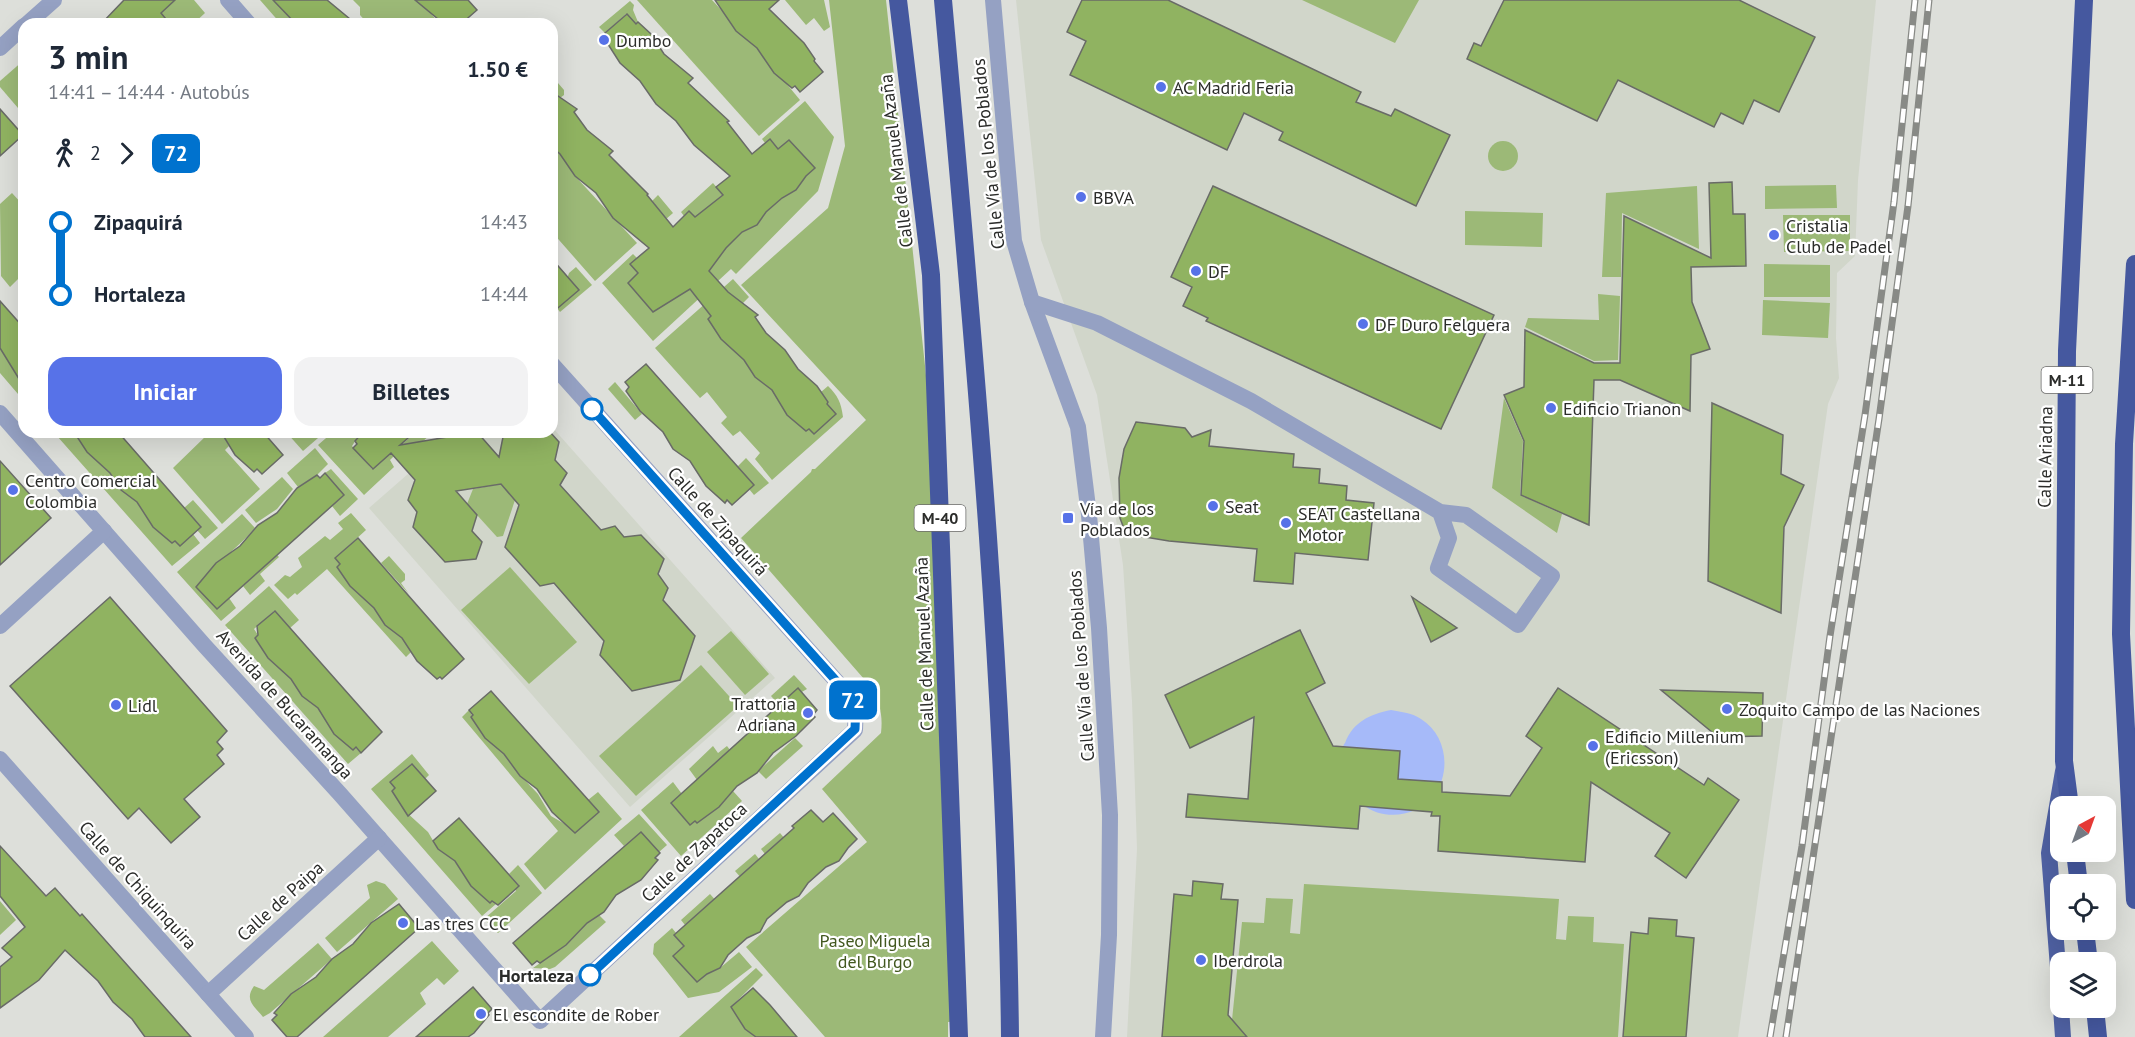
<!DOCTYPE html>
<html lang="es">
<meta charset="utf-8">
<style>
body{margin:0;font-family:"PT Sans",sans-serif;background:#f2f2f3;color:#1f2937;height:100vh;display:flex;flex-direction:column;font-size:22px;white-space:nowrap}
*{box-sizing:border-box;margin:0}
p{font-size:20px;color:#747a83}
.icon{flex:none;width:33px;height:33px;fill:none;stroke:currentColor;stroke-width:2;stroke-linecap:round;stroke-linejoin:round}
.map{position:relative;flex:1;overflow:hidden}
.details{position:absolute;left:18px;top:18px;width:540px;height:420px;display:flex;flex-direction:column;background:#fff;border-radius:18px;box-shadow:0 6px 24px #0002}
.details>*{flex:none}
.badge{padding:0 12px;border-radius:9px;font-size:21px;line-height:39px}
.needle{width:39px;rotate:41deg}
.fabs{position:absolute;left:2050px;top:796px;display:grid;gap:12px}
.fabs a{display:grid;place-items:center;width:66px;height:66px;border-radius:12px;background:#fff;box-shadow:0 6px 24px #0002;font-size:30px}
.map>.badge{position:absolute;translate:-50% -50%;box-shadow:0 0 0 3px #fff}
.legs{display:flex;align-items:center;gap:9px;height:66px;padding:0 30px;font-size:20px}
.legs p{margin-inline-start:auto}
.head{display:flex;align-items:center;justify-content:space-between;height:102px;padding:0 30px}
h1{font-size:33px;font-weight:800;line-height:45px}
.action{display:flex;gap:12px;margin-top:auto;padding:12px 30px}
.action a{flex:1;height:69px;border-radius:18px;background:#5772e8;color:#fff;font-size:24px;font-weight:800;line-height:69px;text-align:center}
.action a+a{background:#f2f2f3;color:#1f2937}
ul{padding:0 30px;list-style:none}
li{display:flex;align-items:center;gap:21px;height:72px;font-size:22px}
li i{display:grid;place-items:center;width:9px;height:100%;margin:0 8px;background:currentColor}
li i::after{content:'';width:15px;height:15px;margin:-8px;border:4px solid;border-radius:50%;background:#fff}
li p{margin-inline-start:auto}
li:first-child i{background:linear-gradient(#0000 50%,currentColor 0)}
li:last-child i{background:linear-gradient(currentColor 50%,#0000 0)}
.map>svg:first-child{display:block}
.built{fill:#d1d6ca}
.green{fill:#9cb977}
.water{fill:#a6baf9}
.building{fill:#90b361;stroke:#696b67;stroke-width:1.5}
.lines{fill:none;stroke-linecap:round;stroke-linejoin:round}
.minor{stroke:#95a1c3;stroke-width:16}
.trunk{stroke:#5062a4;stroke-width:16}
.motorway{stroke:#45589f;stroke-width:18}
.rail-casing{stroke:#888a86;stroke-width:7}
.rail{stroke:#fff;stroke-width:4.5;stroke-dasharray:14;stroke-linecap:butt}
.line-1-casing{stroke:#fff;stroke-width:14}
.line-1{stroke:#0072ce;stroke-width:9}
.poi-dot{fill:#5772e8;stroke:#fff;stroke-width:2}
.stop-1-dot{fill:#fff;stroke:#0072ce;stroke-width:3}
.labels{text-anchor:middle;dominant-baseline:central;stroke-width:4.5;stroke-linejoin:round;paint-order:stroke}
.shield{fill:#fff;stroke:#6b6b6a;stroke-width:1.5}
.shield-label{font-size:16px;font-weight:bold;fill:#2b2c2a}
.poi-label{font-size:18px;fill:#2b2c2a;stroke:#fff;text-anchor:start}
.street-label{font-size:18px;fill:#2b2c2a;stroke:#fff}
.park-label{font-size:18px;fill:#42581f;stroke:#fff}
.stop-label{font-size:18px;font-weight:bold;fill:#2b2c2a;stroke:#fff;text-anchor:end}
</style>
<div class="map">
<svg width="2135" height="1037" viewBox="0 0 2135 1037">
<rect width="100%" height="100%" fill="#dddfda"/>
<g class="built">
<path d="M1016,0H1876L1858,180L1855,256L1837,273L1836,338L1839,378L1828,404L1738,1037H1127L1137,849L1132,701L1123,565L1097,395L1041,240Z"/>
<path d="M552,427L775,678L630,807L369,508L456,432H552Z"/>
</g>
<g class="green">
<path d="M175,0H194L205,13L193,24H170L161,13Z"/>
<path d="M260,0H273L296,24H281Z"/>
<path d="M353,0H419L440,24H368L360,15V7Z"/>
<path d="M637,0H712L757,48L800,100L759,136Z"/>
<path d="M785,0H824L830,27L824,31L814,18L806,25Z"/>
<path d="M829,0H886L931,422L964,1021L948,1022V1037H825L746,947L867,842L822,789L881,733C883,715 880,703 871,687L741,538L811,472L812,469H815L866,420L741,285L828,208L845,146Z"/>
<path d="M1302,0H1419L1395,43Z"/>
<path d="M630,1L634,5L633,10L638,22L636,24L626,14L605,33L599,27Z"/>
<path d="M24,60V115L0,87V81Z"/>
<path d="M552,76L564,90V95L560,98L557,95L555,96L552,93Z"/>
<path d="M805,101L834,137L818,191L736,274L731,269L653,341L602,283L633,254L637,258L638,273L628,283L653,312L702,269L716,261L726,248L742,232L757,225L766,212L782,198L796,190L806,176L814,168L789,140L778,149L770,140L765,143L762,139Z"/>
<circle cx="1503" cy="156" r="15"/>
<path d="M552,147L560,154L575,176L637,243L595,281L552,232Z"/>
<path d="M713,183L723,195L718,199L719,202L698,220L684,216L681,212Z"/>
<path d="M1836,185L1837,208L1765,209V186Z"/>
<path d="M1697,186L1699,249L1622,213L1621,277H1602L1606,193Z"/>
<path d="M12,193L22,204L18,207L24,216V273L10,287L1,276L0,204Z"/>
<path d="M658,195L673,213L641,241L636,236L655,204L652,201Z"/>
<path d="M1465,211L1543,213L1542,247L1465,245Z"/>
<path d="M1850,215V251L1784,252L1783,215Z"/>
<path d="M1764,264L1830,265V297H1764Z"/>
<path d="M576,267L592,285L560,312L557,308L569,273Z"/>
<path d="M733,279L749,297L743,303L707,310L711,316L708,319L744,360L755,377L772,390L827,404L828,402L821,392L828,386C838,396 841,402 843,417L772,480L755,459L760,453L740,431L733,436L721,423L727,417L707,392L700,398L655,348Z"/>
<path d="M1598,294L1620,296L1618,360L1594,361L1525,327L1528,318L1599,320Z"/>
<path d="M1763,300L1830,303L1828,338L1762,335Z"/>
<path d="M0,348L16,374L24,383V401L0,373Z"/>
<path d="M615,382L642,414L635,420L608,389Z"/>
<path d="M1504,398L1523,441L1520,495L1562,514L1557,533L1492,488Z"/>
<path d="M62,432H74L87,452L110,473L121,490L137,502L153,527L172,543L175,541L180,546L193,534L200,543L172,566L57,436Z"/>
<path d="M206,432H221L229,446L225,450L260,489L222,524L173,468L208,434Z"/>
<path d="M286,432H325L303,451Z"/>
<path d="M333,432H361L352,446L372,469L391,453L394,456L390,460L394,467L364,495L318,445Z"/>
<path d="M416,432L432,433L408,455L400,446Z"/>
<path d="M315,448L328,464L317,475L298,487L287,473Z"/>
<path d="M746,458L769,483L754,495L749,489L754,485L737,467Z"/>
<path d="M331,469L358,499L340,516L332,506L344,495L325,473Z"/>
<path d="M282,477L293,489L277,509L256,523L245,510Z"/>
<path d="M501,484L515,500L503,536L497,537L467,504L473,489Z"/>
<path d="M193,500L218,528L205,539L197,530L201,526L184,508Z"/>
<path d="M351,513L366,530L335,558L340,564L337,567L350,586L374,608L385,625L402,638L411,652L406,657L327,569L297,595L295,593L288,599L274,585L285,575L290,577L302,567L298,558L325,536L330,540L343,529L338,523Z"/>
<path d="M242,514L255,528C238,548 217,562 200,582L217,609L229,598L236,608L221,621L177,572Z"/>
<path d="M277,555L279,557L260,574L265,581L250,595L243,586Z"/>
<path d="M389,556L405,574V580L401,583L409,594L381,563Z"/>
<path d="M510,567L577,642L529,684L461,610Z"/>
<path d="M269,586L299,620L290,628L274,611L254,629L258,635L255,638L268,658L291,679L302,696L318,708L361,753L348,764L225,625Z"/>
<path d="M731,631L769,674L745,695L707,652Z"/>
<path d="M701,665L738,706L636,796L599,756Z"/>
<path d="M794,675L807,689L779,705L771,696Z"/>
<path d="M469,710L485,738L504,754L521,776L538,794L551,816L577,831L598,812L588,800L598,792L622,819L545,890L524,864L558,831L462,717Z"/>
<path d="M795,738L803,746L766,779L758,771Z"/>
<path d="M713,746L718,753L727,746L730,750L697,780L689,769Z"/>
<path d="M412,754L429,775L425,779L411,764L390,782L395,788L392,791L405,811L428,832L438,849L455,861L471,886L490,903L493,900L496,904L482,916L371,789Z"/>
<path d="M673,782L682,794L671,804L690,825L695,821L697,823L719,807L733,791L742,801L681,856L641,810Z"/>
<path d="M639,814L667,845L659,852L641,832L624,846L614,835Z"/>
<path d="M780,833L785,839L765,854L761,849Z"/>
<path d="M755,854L759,859L750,888L735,871Z"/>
<path d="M518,865L542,893L498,933L484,919L516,891L515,889L519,885L509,874Z"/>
<path d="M376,881L385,884L398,899L337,952L325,938L370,898L367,885Z"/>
<path d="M1304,884L1559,899L1556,939L1566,940L1568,916L1594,917L1593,942L1624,944L1618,1037H1247L1232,1020L1242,922L1264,923L1266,898L1293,899L1290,933L1300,934Z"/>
<path d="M710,894L724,910L703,929L693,918L685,925L681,920Z"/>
<path d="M0,901L16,920L0,935Z"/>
<path d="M599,915L606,922L555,967L550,969L533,968L566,945L587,923Z"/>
<path d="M672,928L676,933L674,935L684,946L674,956L697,982L707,974L720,968L739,952L752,967L719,992L688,998L653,954L654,944Z"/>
<path d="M432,941L459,971L444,985L437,978L420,993L426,1004L388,1037H323Z"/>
<path d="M318,943L332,959L270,1013L263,1017C254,1006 244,1000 254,986L264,990Z"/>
<path d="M756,968L763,975L731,1007L745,1029L756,1037H679Z"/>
</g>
<path class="water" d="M1391,710C1402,712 1412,713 1421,719C1447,735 1452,773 1433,796C1417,817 1384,821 1363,805C1361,803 1357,802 1356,800C1352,795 1351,784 1349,778C1347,770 1341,759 1341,751C1341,750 1344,744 1345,743C1353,722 1370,714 1391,710Z"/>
<g class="building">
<path d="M124,0H175L161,13L170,24H101Z"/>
<path d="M273,0H327L356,24H296Z"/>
<path d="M415,0H468L477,10L461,24H444Z"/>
<path d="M715,0H779L769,9L804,43L815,59L814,61L823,72L800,92L795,86L792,88L774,73L757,48L736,31Z"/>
<path d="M1082,0H1168L1361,92L1356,102L1391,116L1395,109L1450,135L1416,206L1279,140L1283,132L1244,113L1227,150L1070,75L1086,41L1067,32Z"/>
<path d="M1504,0H1739L1815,37L1779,112L1754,100L1743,124L1721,113L1714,127L1618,80L1597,121L1467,59L1474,43L1481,46Z"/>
<path d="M627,14L636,24L638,22L651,34L664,54L693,78L688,83L729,121L727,122L752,154L770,139L778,149L789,140L815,168L806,176L796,190L782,198L766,212L757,225L742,232L726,248L709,271L728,292L758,315L755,317L766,333L785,350L798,369L817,386L828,402L827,404L836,414L814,434L809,429L806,431L787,415L772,390L755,377L744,360L721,339L708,319L711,316L690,289L653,312L628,283L638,273L630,264L649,248L613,218L596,193L575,176L560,154L552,147V92L577,109L574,112L587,130L613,151L609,155L648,194L647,195L673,227L689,211L695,217L723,195L716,187L730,176L694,145L676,121L656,104L640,81L620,63L606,41L609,38L605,33Z"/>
<path d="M0,109L23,135L0,156Z"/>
<path d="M1732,182L1733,214H1745L1746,266L1691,267L1692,302L1710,349L1691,355L1690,411L1620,380H1594L1589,525L1521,495L1524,441L1504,395L1524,387L1525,330L1594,363H1620L1624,216L1711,258L1709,183Z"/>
<path d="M1213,186L1494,315L1441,429L1206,321L1208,318L1183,306L1192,287L1171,277Z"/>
<path d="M552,259L579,290L552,313Z"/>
<path d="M0,301L24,328V387L0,348Z"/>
<path d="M646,364L754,485L732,505L727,500L725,503L706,486L690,461L673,449L663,432L640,411L626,391L629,387L625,382Z"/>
<path d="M1712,403L1783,435L1781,474L1804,485L1784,527L1781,613L1708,581Z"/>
<path d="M1136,422L1185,428L1192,437L1211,430L1209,446L1294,454L1293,467L1320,469L1319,483L1347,486L1346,500L1374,503L1368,560L1295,553L1293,584L1254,581L1257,549L1169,541L1133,535L1123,526L1120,518L1119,478L1124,449Z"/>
<path d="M74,432H118L201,527L180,546L175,541L172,543L153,527L137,502L121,490L110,473L87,452Z"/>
<path d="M221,432H263L283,455L262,474L257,469L254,472L235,455Z"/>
<path d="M363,432H415L400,445L477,432L499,457L504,432H550L559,442L555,460L567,473L560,485L601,530L615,526L624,537L641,535L664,559L658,574L668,588L663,600L695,636L680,680L632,691L600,655L604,641L554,583L540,586L505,547L519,505L501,484L456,491L477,515L472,531L482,542L476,559L445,562L413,527L417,512L408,500L415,480L391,453L373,469L353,448L357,444L355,441Z"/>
<path d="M0,461L51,518L0,565Z"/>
<path d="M325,473L344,495L217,609L196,587L216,563L240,546L258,525L277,513L297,488L317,475L320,478Z"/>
<path d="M358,538L464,659L442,679L440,677L437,679L417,661L402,638L385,625L374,608L350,586L337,567L340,564L335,558Z"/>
<path d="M110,597L227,731L217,742L223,749L217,755L224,764L184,799L200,817L171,843L139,808L128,819L10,686Z"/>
<path d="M1412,597L1457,628L1431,642Z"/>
<path d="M275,611L382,732L361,753L356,747L353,750L334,734L318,708L302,696L291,679L268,658L255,638L258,635L257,626Z"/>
<path d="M1300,630L1325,683L1306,693L1333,746L1400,751L1398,779L1442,782V792L1510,796L1542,748L1526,736L1558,688L1704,785L1708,778L1739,800L1686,878L1655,856L1670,833L1591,782L1585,862L1438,851L1440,816H1431L1432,812L1360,806L1358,829L1186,817L1188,794L1248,799L1254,717L1190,748L1165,695Z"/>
<path d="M798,688L817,710L813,715L815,717L796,736L773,753L757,773L737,786L719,807L697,823L695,821L690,825L671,803Z"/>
<path d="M1661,690L1763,693L1762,736L1718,737Z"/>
<path d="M491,691L599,812L575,833L552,812L537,789L520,776L504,754L485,738L471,717L473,715L469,710Z"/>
<path d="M412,764L436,791L408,816L392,791L395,788L390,782Z"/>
<path d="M811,810L823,822L833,813L857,839L848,848L839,861L826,867L808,883L799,896L787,902L767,919L760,932L747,938L728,955L720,968L707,974L697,982L673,956L684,946L674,935L794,828L792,826Z"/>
<path d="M459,818L519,886L498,905L492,901L490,903L471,886L455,861L438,849L433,841Z"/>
<path d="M641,832L660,853L655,858L658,860L641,880L616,895L604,912L587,923L566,945L540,963L537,961L532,965L513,943Z"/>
<path d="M0,846L46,896L55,888L80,916L82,914L191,1037H145L132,1019L113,1002L98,981L65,950L39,980L0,1008V967L12,957L2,948L25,927L0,896Z"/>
<path d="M1193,881L1223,884L1221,899L1238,900L1228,1015L1247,1037H1162L1174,894L1192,896Z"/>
<path d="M399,904L419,928L297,1037H287L272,1020L277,1015L274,1013L291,994L316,977L332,959L353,944L371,923Z"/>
<path d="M1649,918L1677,920L1676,936L1694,938L1686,1037H1623L1631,932L1648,934Z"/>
<path d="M473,987L492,1009L488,1013L489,1015L474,1033L468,1037H416Z"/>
<path d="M753,988L770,1005L797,1037H756L745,1029L731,1007Z"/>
</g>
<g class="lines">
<g class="minor">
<path d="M228,0L249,24"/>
<path d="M993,0L1014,241L1032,302L1078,427L1089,515L1099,628L1110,815L1109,935L1103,1037"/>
<path d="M27,24L54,0"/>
<path d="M0,48L24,26"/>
<path d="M1032,302L1097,323L1251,401L1440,512L1466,515L1552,576L1518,625L1438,568L1449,538L1440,512"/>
<path d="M0,413L204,645L340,794L540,1021L855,730L856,703L552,364"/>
<path d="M0,626L104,531"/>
<path d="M0,759L246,1037"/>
<path d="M208,994L379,838"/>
</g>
<g class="trunk">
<path d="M2061,1005L2049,853L2063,771"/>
<path d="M2061,1008L2063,1037"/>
</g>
<g class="motorway">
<path d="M898,0L931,275L959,1037"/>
<path d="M943,0C974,345 1006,691 1010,1037"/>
<path d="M2135,264L2124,444L2121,634L2135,900"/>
<path d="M2070,807L2064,761L2067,351L2084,0"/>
<path d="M2075,852L2079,885"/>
<path d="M2085,930L2089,963"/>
<path d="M2095,1008L2098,1037"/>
</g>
<defs>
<g id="rail">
<path d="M1770,1037L1802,846L1830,636L1865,415L1894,202L1915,0"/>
<path d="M1786,1037L1879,419L1908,206L1929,0"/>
</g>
</defs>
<use href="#rail" class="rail-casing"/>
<use href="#rail" class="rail"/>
</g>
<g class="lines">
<defs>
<path id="line-1" d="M590,975L855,729L856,703L592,409"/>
</defs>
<use href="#line-1" class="line-1-casing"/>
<use href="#line-1" class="line-1"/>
</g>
<g class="poi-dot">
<circle cx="604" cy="40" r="6"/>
<circle cx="1161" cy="87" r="6"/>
<circle cx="1081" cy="197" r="6"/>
<circle cx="1774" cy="235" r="6"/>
<circle cx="1196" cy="271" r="6"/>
<circle cx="1363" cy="324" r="6"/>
<circle cx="1551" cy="408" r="6"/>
<circle cx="13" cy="490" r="6"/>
<circle cx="1213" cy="506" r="6"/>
<rect x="1062" y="512" width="12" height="12" rx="3"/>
<circle cx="1286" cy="523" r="6"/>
<circle cx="116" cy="705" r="6"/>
<circle cx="1727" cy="709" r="6"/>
<circle cx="808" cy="713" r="6"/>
<circle cx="1593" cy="746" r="6"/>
<circle cx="403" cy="923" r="6"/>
<circle cx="1201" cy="960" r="6"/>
<circle cx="481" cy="1014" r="6"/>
</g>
<g class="stop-1-dot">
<circle cx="592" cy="409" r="10"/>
<circle cx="590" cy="975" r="10"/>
</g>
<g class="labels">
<g class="shield">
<rect x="2041.5" y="367" width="51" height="26" rx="4.5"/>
<rect x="914.5" y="505" width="51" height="26" rx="4.5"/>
</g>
<g class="shield-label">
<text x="2067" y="380">M-11</text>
<text x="940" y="518">M-40</text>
</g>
<g class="poi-label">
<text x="616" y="40">Dumbo</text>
<text x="1173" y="87">AC Madrid Feria</text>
<text x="1093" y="197">BBVA</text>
<text x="1786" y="225">Cristalia<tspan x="1786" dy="21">Club de Padel</tspan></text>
<text x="1208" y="271">DF</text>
<text x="1375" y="324">DF Duro Felguera</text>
<text x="1563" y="408">Edificio Trianon</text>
<text x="25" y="480">Centro Comercial<tspan x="25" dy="21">Colombia</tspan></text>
<text x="1225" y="506">Seat</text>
<text x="1080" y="508">Vía de los<tspan x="1080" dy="21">Poblados</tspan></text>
<text x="1298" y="513">SEAT Castellana<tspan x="1298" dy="21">Motor</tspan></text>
<text x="796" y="703" text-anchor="end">Trattoria<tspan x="796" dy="21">Adriana</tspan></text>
<text x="128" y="705">Lidl</text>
<text x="1739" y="709">Zoquito Campo de las Naciones</text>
<text x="1605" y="736">Edificio Millenium<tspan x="1605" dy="21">(Ericsson)</tspan></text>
<text x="415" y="923">Las tres CCC</text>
<text x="1213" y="960">Iberdrola</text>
<text x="493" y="1014">El escondite de Rober</text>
</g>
<g class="street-label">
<text transform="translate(988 154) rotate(-96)">Calle Vía de los Poblados</text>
<text transform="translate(896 161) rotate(-97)">Calle de Manuel Azaña</text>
<text transform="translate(2045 457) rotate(-89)">Calle Ariadna</text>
<text transform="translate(718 521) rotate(48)">Calle de Zipaquirá</text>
<text transform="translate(924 644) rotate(-92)">Calle de Manuel Azaña</text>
<text transform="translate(1081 666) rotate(-94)">Calle Vía de los Poblados</text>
<text transform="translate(285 704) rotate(48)">Avenida de Bucaramanga</text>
<text transform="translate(694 852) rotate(-43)">Calle de Zapatoca</text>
<text transform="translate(138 885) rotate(48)">Calle de Chiquinquira</text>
<text transform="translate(280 901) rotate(-42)">Calle de Paipa</text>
</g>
<g class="park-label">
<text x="875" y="940">Paseo Miguela<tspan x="875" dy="21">del Burgo</tspan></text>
</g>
<g class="stop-label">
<text x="574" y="975">Hortaleza</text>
</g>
</g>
</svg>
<div class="fabs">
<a><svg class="needle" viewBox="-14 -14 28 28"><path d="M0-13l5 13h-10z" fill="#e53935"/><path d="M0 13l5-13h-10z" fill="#747a83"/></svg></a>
<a><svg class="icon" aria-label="locate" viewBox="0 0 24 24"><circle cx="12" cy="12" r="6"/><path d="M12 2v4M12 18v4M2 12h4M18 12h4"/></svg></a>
<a><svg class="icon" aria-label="layers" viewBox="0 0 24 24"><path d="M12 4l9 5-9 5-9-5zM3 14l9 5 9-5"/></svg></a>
</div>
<b class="badge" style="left:853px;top:700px;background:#0072ce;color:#fff">72</b>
<section class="details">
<div class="head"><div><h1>3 min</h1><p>14:41 – 14:44 · Autobús</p></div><b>1.50 €</b></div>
<div class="legs"><svg class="icon" aria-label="walk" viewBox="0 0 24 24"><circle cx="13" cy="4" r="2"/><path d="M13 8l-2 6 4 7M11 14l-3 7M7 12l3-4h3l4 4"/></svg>2<svg class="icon" aria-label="forward" viewBox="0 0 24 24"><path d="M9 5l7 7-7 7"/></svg><b class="badge" style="background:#0072ce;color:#fff">72</b></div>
<ul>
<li><i style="color:#0072ce"></i><b>Zipaquirá</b><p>14:43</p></li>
<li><i style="color:#0072ce"></i><b>Hortaleza</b><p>14:44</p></li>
</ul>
<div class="action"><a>Iniciar</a><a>Billetes</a></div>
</section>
</div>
